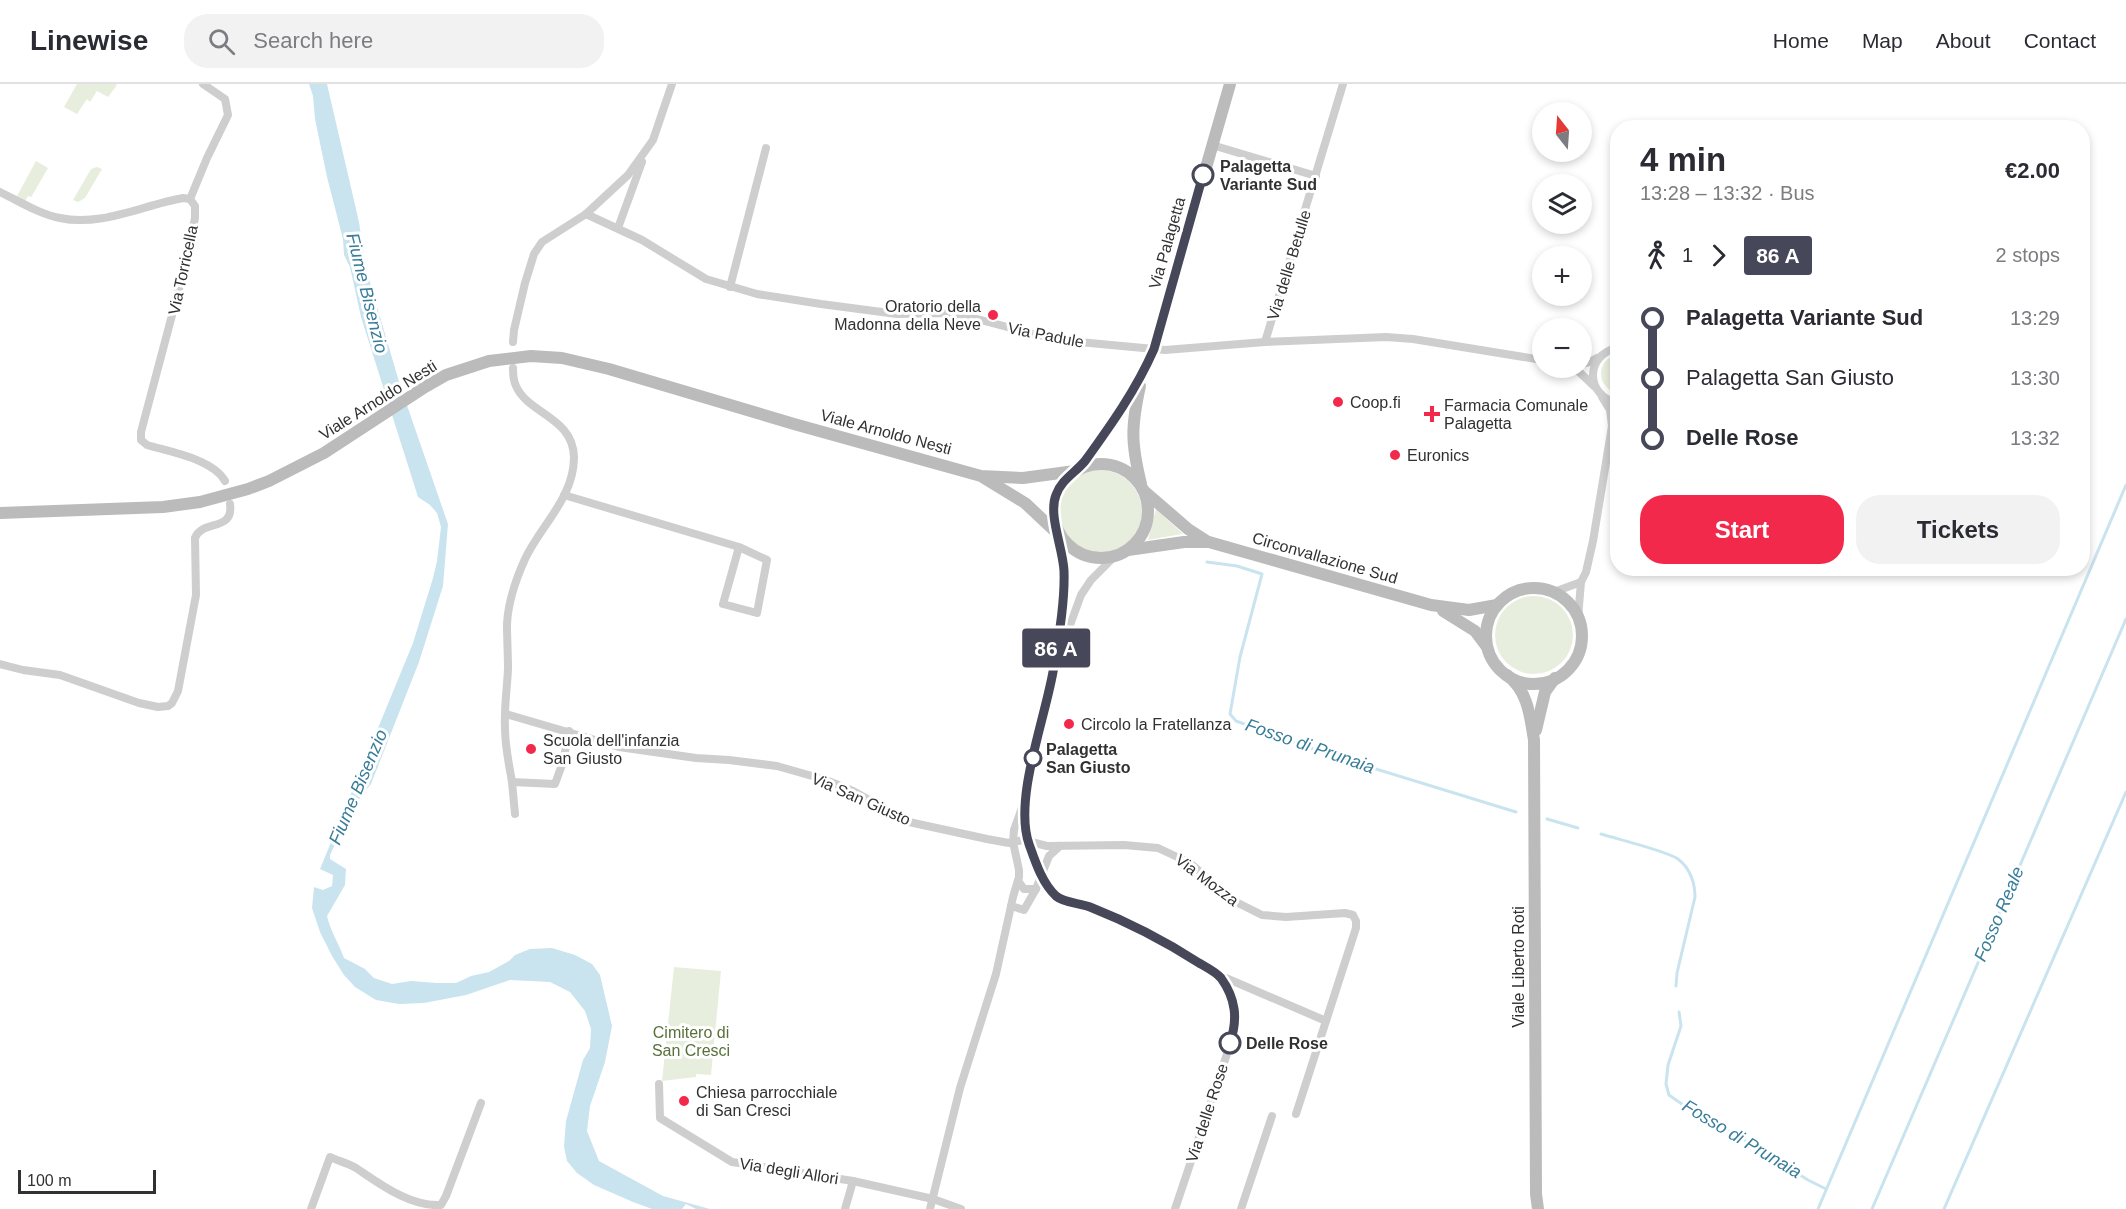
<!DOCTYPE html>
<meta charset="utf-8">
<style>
body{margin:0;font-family:Arial,sans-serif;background:#f2f2f3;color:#2b2b33;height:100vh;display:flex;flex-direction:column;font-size:22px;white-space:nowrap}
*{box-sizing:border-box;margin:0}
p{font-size:20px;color:#7c7c81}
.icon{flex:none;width:33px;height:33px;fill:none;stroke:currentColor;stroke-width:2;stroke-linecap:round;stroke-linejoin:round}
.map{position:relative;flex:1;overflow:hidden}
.drawer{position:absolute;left:1610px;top:36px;width:480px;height:456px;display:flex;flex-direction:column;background:#fff;border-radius:24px;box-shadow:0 3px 9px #0003}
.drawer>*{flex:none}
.badge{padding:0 12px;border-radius:4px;font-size:21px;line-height:39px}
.needle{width:39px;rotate:343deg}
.tools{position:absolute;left:1532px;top:18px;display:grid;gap:12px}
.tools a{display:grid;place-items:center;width:60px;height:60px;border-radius:50%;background:#fff;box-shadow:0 3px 9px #0003;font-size:30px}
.scale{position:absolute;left:18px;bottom:15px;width:138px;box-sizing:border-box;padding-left:6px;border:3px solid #313131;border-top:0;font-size:16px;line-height:21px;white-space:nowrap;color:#313131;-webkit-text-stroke:4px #fff;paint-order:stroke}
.map>.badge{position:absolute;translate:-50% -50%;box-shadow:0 0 0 3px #fff}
.legs{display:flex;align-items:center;gap:9px;height:66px;padding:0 30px;font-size:20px}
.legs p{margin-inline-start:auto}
.headline{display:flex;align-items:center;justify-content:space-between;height:102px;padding:0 30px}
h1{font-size:33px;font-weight:600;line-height:45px}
.cta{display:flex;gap:12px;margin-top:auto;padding:12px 30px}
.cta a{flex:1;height:69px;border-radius:24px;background:#f2294b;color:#fff;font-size:24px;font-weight:600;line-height:69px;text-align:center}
.cta a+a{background:#f2f2f3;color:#2b2b33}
ul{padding:0 30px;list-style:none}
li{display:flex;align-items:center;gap:21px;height:60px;font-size:22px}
li i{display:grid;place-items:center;width:9px;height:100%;margin:0 8px;background:currentColor}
li i::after{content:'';width:15px;height:15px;margin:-8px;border:4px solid;border-radius:50%;background:#fff}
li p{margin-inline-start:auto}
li:first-child i{background:linear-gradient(#0000 50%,currentColor 0)}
li:last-child i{background:linear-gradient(currentColor 50%,#0000 0)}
header{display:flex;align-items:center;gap:36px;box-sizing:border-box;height:84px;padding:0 30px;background:#fff;border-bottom:2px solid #e1e1e2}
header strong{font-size:28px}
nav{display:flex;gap:33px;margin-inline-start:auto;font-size:21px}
.search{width:420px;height:54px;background:#f2f2f3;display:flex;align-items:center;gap:15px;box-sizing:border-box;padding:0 21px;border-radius:24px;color:#7c7c81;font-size:22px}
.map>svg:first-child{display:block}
.green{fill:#e8eede}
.water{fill:#c9e4ef}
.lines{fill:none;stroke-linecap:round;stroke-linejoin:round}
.stream{stroke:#c9e4ef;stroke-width:3}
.street{stroke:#cecece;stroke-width:8}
.secondary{stroke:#bbb;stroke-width:12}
.line-1-casing{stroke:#fff;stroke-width:14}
.line-1{stroke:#47475a;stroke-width:9}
.stop-1-dot{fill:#fff;stroke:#47475a;stroke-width:3}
.poi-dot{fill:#f2294b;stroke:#fff;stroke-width:2}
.labels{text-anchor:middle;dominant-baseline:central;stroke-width:6;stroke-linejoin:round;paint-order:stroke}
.stop-label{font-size:16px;font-weight:bold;fill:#313131;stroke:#fff;text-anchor:start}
.street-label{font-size:16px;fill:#313131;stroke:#fff}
.poi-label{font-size:16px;fill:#313131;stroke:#fff;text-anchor:start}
.park-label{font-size:16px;fill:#59703a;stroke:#fff}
.water-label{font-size:18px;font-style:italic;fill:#387d9a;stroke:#fff}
</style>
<header>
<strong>Linewise</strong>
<div class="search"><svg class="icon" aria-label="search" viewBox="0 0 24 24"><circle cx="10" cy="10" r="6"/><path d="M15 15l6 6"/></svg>Search here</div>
<nav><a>Home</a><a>Map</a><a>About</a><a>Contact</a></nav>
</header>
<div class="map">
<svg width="2126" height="1125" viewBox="0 0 2126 1125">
<rect width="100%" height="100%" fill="#fff"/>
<g class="green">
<path d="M77,0H116L117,1L108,13L97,7L90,18L87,15L77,30L64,23Z"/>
<path d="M36,77L48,84L33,110L31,113L28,112L25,117L17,112Z"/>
<path d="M97,83L102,85L85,114L78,118L73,116L91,85Z"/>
<path d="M1617,270V309C1596,303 1595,277 1617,270Z"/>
<circle cx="1100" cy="428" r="42"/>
<path d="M1156,425L1183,450H1182L1148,456Z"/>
<circle cx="1534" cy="551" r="39"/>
<path d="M674,883L721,887L711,991L696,990V993L662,997Z"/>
</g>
<path class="water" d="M309,0H327L359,138L366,185L400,301L448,440L443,502L419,578L371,700C352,721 342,746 330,771V775L346,785L345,801L327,832C330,846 339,860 344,874L365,885L374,894L392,900L411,897L437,899H456L471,892L489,888L509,877L515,871L530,865L552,864L575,871L592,880L600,891L612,942L605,978L590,1022L587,1047L599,1077L663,1112L710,1125H696L686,1120L682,1125H652L633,1118L594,1101L577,1089L567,1077L564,1063L566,1037L583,976L590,964L591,945L585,927L570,908L550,898L510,896L466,911L424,919L399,920L376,916L355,903L344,891L332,872L320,848L312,824L314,803L323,806L332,802L333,791L320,785L413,559L433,494L437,477L441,443L437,429L430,421L418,413L361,233L350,183L344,171L343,155L327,93L315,35L313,12Z"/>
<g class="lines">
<g class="stream">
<path d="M1207,478L1237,482L1262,490L1240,573L1230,630L1236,637L1324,669L1516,728"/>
<path d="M1547,735L1578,744"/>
<path d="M1601,750C1617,755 1667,767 1678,775C1690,784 1695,799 1695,813L1677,889L1676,902"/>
<path d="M1679,928L1681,942L1668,981L1666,1000L1669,1011L1706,1037L1738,1052L1808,1096L1826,1105"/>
<path d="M1818,1125L2126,401"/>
<path d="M1872,1125L2126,535"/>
<path d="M1944,1125L2126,708"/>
</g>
<g class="street">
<path d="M1212,61L1316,92"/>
<path d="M0,108C19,117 39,130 60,134C101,143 143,121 183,114L190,115"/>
<path d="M190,115L195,122V134L184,186L141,348V356L147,361C170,368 213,375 225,397"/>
<path d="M190,115L207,74L228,31L225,15L203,0"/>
<path d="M586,130L642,156L706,195L757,210L821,220L897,230L946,229L966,232L1033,250L1079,258L1165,266L1265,258L1386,253L1413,255L1542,276"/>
<path d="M618,144L642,78"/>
<path d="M730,203L766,64"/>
<path d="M513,258L514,246L525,199L534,170L542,158L586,130L628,91L653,56L672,0"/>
<path d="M1265,258L1343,0"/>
<path d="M1617,264C1585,271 1585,311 1617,319"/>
<path d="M1581,280L1590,278L1597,274"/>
<path d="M513,284C513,290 513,296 516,302C528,330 573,333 574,373C574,414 541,441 525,475C516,495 508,518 507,540C507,555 508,570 508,585C507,605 504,625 505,644C505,663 509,680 512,698L555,700L563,678L569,647"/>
<path d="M1575,284L1594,302"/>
<path d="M1602,313L1610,326L1612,342L1617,334"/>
<path d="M564,411L739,463L767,476L757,529L723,520L739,463"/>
<path d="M1059,451C1066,496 1061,537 1054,582C1045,637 1015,700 1028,756C1031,767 1036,780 1041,791C1053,819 1067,813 1091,823C1128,838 1164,856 1197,877C1204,882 1213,886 1219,892C1235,908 1237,932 1233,952L1175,1125"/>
<path d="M1581,498L1586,488L1593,457L1612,342"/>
<path d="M1554,508L1581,498L1578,534"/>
<path d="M1058,574L1081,511L1091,496L1115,472"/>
<path d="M0,580L23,586L60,591L139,619L158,623L168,622L172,619L178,607L196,511L195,454C202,435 234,448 230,420"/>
<path d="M506,630L619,663L696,674L729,676L777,682L826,696L853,707L909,738L987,755L1009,759L1023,756L1047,762L1124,761L1158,764L1190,779L1234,817L1262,831L1286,833L1345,829L1353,831L1356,837V844L1296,1030"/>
<path d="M512,698L515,730"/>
<path d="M1018,797L1024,805H1036L1049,772L1060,762"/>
<path d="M1011,822L1024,826L1036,805"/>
<path d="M1219,891L1326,937"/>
<path d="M659,1000L660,1034L732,1078L853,1097L933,1115L961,1125"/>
<path d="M311,1125L330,1073C338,1077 348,1079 356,1084C380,1100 410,1123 441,1121L446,1112L481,1019"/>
<path d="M845,1125L853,1097"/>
<path d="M930,1125L960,1004L996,890L1013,813L1019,793V786L1013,758L1014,746L1024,718"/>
<path d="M1241,1125L1272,1032"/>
</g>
<g class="secondary">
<path d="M1140,302C1131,343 1131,359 1141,400"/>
<circle cx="1101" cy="427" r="47"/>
<path d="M1078,386C1107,347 1135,310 1154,265L1230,0"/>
<path d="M984,394L1025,419L1056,448"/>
<path d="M1144,407L1188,445L1208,458"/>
<path d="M0,429L163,423L200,418L248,405L269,397L324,369L425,303L446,291L489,277L531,272L562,274L609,285L794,340L981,392L1023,394L1075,387"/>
<path d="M1128,466L1184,458H1209L1431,521L1469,526L1497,521"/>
<circle cx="1534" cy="552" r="48"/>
<path d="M1443,527L1475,547L1487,563"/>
<path d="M1507,591C1528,607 1530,632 1534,656L1536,1110L1538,1125"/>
<path d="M1536,646L1545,608L1555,594"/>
</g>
</g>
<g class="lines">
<defs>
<path id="line-1" d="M1203,91L1154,265C1136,306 1111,341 1085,377C1075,389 1061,396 1056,411C1048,431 1063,464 1064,487C1065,517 1059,551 1054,582C1047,630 1013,714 1029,760C1035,777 1042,799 1056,812C1064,819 1080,819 1090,823C1128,838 1165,857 1199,879C1206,883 1216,888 1221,894C1236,915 1238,935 1230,959"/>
</defs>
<use href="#line-1" class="line-1-casing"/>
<use href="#line-1" class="line-1"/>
</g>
<g class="stop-1-dot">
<circle cx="1203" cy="91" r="10"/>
<circle cx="1033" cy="674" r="8"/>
<circle cx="1230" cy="959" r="10"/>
</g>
<g class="poi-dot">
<circle cx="993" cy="231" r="6"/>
<circle cx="1338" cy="318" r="6"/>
<path d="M1429 321h6v6h6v6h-6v6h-6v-6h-6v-6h6z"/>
<circle cx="1395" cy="371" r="6"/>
<circle cx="1069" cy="640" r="6"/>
<circle cx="531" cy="665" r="6"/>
<circle cx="684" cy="1017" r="6"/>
</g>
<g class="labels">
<g class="stop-label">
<text x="1220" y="82">Palagetta<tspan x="1220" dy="18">Variante Sud</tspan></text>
<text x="1046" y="665">Palagetta<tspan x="1046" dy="18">San Giusto</tspan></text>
<text x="1246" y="959">Delle Rose</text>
</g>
<g class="street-label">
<text transform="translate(1167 159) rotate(-74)">Via Palagetta</text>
<text transform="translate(1289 181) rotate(-73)">Via delle Betulle</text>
<text transform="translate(183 186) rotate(-78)">Via Torricella</text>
<text transform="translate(1046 251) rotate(11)">Via Padule</text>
<text transform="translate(378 316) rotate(-32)">Viale Arnoldo Nesti</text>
<text transform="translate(886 348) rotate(15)">Viale Arnoldo Nesti</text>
<text transform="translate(1325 474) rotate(16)">Circonvallazione Sud</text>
<text transform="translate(861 715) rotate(24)">Via San Giusto</text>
<text transform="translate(1207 796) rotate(37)">Via Mozza</text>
<text transform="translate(1518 883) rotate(-90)">Viale Liberto Roti</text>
<text transform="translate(1207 1029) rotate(-72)">Via delle Rose</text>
<text transform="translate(789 1087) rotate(9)">Via degli Allori</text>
</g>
<g class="poi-label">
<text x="981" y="222" text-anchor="end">Oratorio della<tspan x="981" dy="18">Madonna della Neve</tspan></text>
<text x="1350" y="318">Coop.fi</text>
<text x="1444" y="321">Farmacia Comunale<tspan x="1444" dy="18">Palagetta</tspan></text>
<text x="1407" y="371">Euronics</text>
<text x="1081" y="640">Circolo la Fratellanza</text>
<text x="543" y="656">Scuola dell'infanzia<tspan x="543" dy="18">San Giusto</tspan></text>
<text x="696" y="1008">Chiesa parrocchiale<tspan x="696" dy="18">di San Cresci</tspan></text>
</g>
<g class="park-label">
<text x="691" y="948">Cimitero di<tspan x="691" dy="18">San Cresci</tspan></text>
</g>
<g class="water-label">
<text transform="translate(367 209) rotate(76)">Fiume Bisenzio</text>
<text transform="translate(1310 662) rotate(19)">Fosso di Prunaia</text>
<text transform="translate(358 703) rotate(-67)">Fiume Bisenzio</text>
<text transform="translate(1999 830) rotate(-67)">Fosso Reale</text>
<text transform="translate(1742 1055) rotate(31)">Fosso di Prunaia</text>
</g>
</g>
</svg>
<div class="tools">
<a><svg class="needle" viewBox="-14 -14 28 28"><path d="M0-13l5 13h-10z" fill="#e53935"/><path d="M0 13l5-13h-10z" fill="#7c7c81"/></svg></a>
<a><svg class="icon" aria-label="layers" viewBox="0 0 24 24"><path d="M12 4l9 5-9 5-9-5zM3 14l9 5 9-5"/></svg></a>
<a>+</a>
<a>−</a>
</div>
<div class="scale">100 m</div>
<b class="badge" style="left:1056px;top:564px;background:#47475a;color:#fff">86 A</b>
<section class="drawer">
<div class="headline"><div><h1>4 min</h1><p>13:28 – 13:32 · Bus</p></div><b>€2.00</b></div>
<div class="legs"><svg class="icon" aria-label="walk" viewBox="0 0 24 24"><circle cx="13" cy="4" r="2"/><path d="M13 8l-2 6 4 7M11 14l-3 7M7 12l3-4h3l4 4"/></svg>1<svg class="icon" aria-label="forward" viewBox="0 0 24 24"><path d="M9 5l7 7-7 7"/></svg><b class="badge" style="background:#47475a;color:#fff">86 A</b><p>2 stops</p></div>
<ul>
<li><i style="color:#47475a"></i><b>Palagetta Variante Sud</b><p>13:29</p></li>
<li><i style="color:#47475a"></i><span>Palagetta San Giusto</span><p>13:30</p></li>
<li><i style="color:#47475a"></i><b>Delle Rose</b><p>13:32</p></li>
</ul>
<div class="cta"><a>Start</a><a>Tickets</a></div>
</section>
</div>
